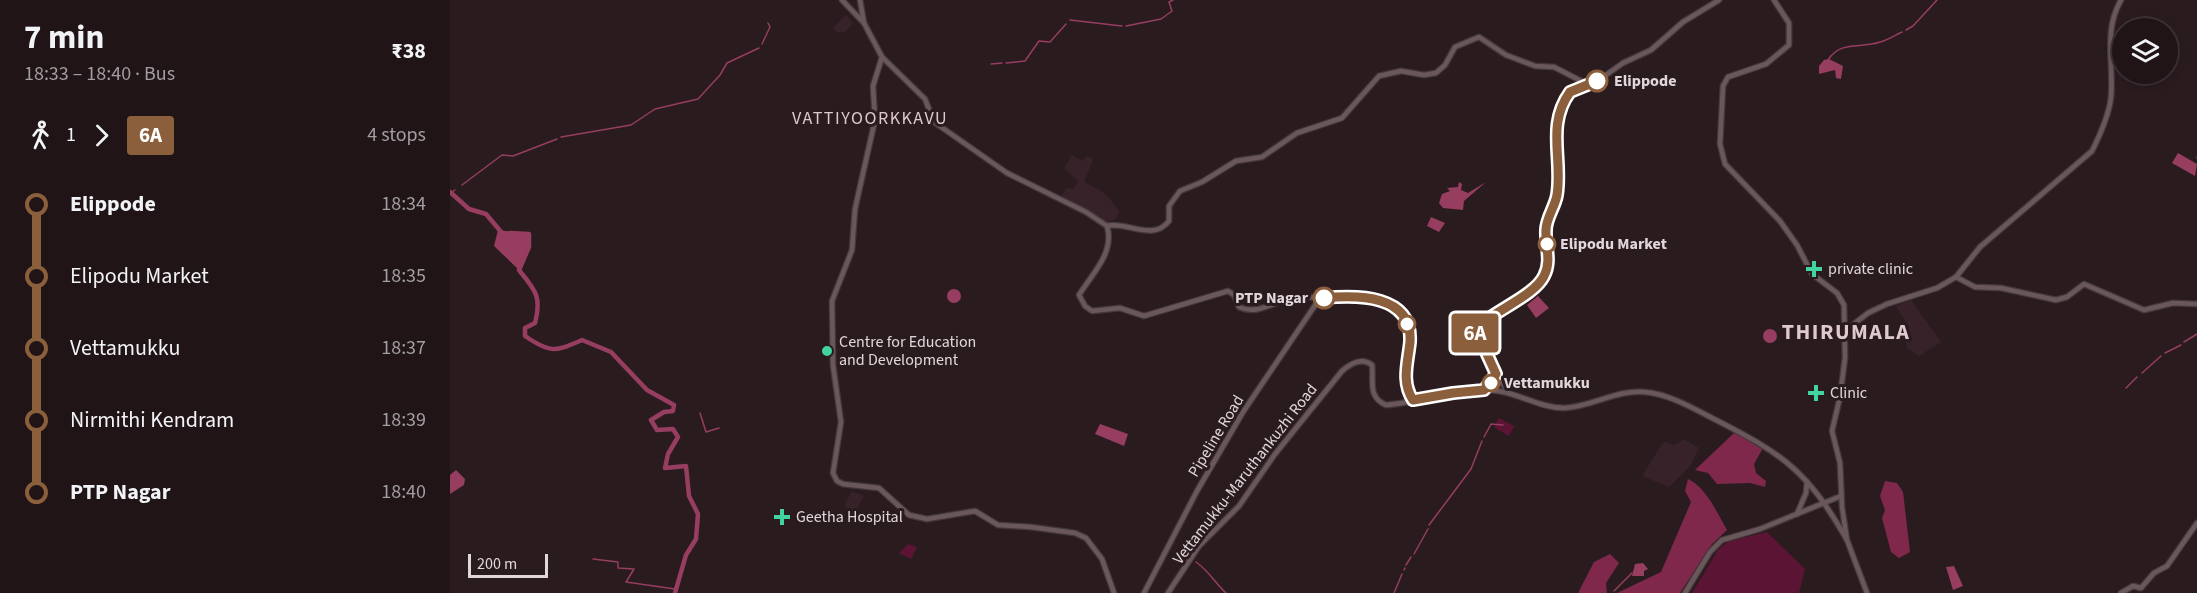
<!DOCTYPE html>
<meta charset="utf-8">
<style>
body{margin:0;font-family:"Source Sans 3",sans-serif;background:#2d2124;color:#f1f3f6;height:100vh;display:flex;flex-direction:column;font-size:22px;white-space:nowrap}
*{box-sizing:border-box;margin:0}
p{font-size:20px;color:#a29ea1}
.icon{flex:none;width:33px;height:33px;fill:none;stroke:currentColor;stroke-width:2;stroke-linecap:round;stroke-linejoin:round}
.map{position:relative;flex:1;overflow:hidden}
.drawer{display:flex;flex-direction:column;background:#201417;width:450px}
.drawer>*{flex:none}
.badge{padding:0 12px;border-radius:4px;font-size:21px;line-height:39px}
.tools{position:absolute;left:1662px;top:18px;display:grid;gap:12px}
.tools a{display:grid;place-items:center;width:66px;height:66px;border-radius:50%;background:#201417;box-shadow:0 3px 9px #0003,0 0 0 2px #3d3336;font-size:30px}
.scale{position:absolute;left:18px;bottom:15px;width:80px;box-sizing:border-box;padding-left:6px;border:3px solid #e1d7da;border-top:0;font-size:16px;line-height:21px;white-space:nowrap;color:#e1d7da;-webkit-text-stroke:4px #2a1b1f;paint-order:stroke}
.map>.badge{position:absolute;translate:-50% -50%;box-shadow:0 0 0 3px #fff}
.legs{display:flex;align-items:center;gap:9px;height:66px;padding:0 24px;font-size:20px}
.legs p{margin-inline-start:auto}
.headline{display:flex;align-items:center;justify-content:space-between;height:102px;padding:0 24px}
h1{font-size:33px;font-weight:700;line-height:45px}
ul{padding:0 24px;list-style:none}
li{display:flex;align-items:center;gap:21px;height:72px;font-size:22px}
li i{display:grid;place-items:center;width:9px;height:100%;margin:0 8px;background:currentColor}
li i::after{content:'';width:15px;height:15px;margin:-8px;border:4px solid;border-radius:50%;background:#201417}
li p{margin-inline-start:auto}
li:first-child i{background:linear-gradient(#0000 50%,currentColor 0)}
li:last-child i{background:linear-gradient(currentColor 50%,#0000 0)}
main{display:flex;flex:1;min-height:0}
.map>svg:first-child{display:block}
.built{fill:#372229}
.green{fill:#5c1434}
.forest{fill:#7f284c}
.water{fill:#963d60}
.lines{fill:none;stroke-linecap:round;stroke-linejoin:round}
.stream{stroke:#963d60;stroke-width:1.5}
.river{stroke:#963d60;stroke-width:4.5}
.secondary-casing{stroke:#44383b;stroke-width:7}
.secondary{stroke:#69575c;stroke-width:4.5}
.line-1-casing{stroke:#fff;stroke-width:14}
.line-1{stroke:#8b5e3c;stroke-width:9}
.stop-1-dot{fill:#fff;stroke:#8b5e3c;stroke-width:3}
.poi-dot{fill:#41d4a1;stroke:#2a1b1f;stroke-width:2}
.labels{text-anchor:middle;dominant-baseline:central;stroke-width:6;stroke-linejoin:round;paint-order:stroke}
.stop-label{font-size:16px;font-weight:bold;fill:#e1d7da;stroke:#2a1b1f;text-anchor:start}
.poi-label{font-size:16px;fill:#e1d7da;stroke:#2a1b1f;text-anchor:start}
.street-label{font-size:16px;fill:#e1d7da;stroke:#2a1b1f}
.neighbourhood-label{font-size:18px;letter-spacing:1.5px;fill:#dec9cf;stroke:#2a1b1f}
.district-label{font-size:22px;font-weight:bold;letter-spacing:1.5px;fill:#dec9cf;stroke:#2a1b1f}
</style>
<main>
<section class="drawer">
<div class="headline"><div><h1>7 min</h1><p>18:33 – 18:40 · Bus</p></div><b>₹38</b></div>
<div class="legs"><svg class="icon" aria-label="walk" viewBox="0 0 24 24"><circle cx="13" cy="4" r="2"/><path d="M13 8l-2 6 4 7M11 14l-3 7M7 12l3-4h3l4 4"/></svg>1<svg class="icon" aria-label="forward" viewBox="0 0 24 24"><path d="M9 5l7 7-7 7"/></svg><b class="badge" style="background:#8b5e3c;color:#fff">6A</b><p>4 stops</p></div>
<ul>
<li><i style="color:#8b5e3c"></i><b>Elippode</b><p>18:34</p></li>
<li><i style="color:#8b5e3c"></i><span>Elipodu Market</span><p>18:35</p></li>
<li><i style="color:#8b5e3c"></i><span>Vettamukku</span><p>18:37</p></li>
<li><i style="color:#8b5e3c"></i><span>Nirmithi Kendram</span><p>18:39</p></li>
<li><i style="color:#8b5e3c"></i><b>PTP Nagar</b><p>18:40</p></li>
</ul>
</section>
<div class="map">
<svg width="1747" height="593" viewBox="0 0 1747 593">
<rect width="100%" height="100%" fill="#2a1b1f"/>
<g class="built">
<path d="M396,15L403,23L395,32H387L383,28Z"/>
<path d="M622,155L633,161L636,156L643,159L634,182L653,192L664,204L669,212L666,219L655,223L631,206L611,197L617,188L624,189L628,181L614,168Z"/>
<path d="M1461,300L1491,342L1469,356L1457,348L1454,334L1460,329L1446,306Z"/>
<path d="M1234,439L1249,448L1240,466L1219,487L1192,476L1212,444L1216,442L1224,445Z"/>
<path d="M402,491L414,496L405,512L394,506Z"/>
</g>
<g class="green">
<path d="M1049,418L1064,426L1059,436L1044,427Z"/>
<path d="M1317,532L1355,569L1349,593H1242L1268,550L1279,541Z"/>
<path d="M458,544L467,547L461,559L449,553Z"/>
</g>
<g class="forest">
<path d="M1284,433L1296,437L1313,448L1304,464L1306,473L1316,481L1315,487L1300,483L1267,484L1258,473L1245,470Z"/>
<path d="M1238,479C1257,488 1267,513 1277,530L1262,544L1230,593H1167L1211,572L1241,502L1235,491Z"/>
<path d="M1435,481L1447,483L1453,492L1460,552L1449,558L1441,552L1432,518L1435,510L1430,496Z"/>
<path d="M1160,554L1169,563L1156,583L1157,593H1128L1144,562Z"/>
</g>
<g class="water">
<path d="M1379,59L1393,66L1391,79L1386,78L1385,70L1369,74V66L1374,60Z"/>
<path d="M1728,153L1747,164L1745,176L1722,163Z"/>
<path d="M1009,182L1012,184L1011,190L1018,193L1036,182L1014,201L1013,210L993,208L989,203L992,194L1000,191L997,188L1008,187Z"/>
<path d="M981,217L995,223L989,232L977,226Z"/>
<path d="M48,230L79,234V247L69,270L44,246Z"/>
<circle cx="504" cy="296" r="7"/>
<path d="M1088,296L1099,308L1086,318L1077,305Z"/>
<circle cx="1320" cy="336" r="7"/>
<path d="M650,424L678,434L674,446L645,434Z"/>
<path d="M6,470L15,479L14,485L0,494V475Z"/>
<path d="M1193,563L1198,569L1194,571V576H1182L1185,564Z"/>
<path d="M1504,566L1513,586L1503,590L1496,567Z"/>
</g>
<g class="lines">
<g class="stream">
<path d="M620,20L672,26"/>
<path d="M676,26L711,19L722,11L719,2L723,0"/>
<path d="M1456,30L1463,26L1487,0"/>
<path d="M312,44L320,27L318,23"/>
<path d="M1378,60C1391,40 1410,49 1430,42C1438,40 1445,35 1452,32"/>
<path d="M556,63L575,61L589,41L600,42L616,24"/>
<path d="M541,64L552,63"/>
<path d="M111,137L181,125L205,109L248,99L270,75L277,63L309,48"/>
<path d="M1747,158V157"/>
<path d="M12,185L52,155L63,156L107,139"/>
<path d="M2,192L5,190"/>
<path d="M1734,342L1747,334"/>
<path d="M1715,353L1731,345"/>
<path d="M1692,373L1711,356"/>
<path d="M1676,388L1687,377"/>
<path d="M250,413L256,432L269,428"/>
<path d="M1034,437L1041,424L1053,425"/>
<path d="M979,525L1021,469L1032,441"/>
<path d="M964,554L978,529"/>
<path d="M143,559L168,562V568L184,569L176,582L225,589"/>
<path d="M746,562C759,571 765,583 776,593"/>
<path d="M956,565L961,557"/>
<path d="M954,570L955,568"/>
<path d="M1164,591L1182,573"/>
<path d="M944,593L952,574"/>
</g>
<g class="river">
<path d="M0,192L19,209L36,214L52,233"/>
<path d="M60,233L79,234V247L69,270C85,290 92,296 85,323L75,328V336C100,353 105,352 132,340L161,352L197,390L224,405L223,411L214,412L201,420L207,430L223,429L228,437L218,454L215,468L236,466L239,496L248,514L246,539L236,555L225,593"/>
</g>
<defs>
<g id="secondary">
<path d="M392,0L414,23L432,57L423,86L425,120L405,209L402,250L382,301L383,365L391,422L383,473L387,481L393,484L429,488L459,515L477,519L525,511L548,525L581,527L625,533L636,538L652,559L664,593"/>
<path d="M410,0L414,23"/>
<path d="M1324,0L1339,23V45L1316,64L1278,77L1273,86L1270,144L1275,164L1330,221L1347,245L1362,274L1387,293L1394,305L1395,358L1390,397L1382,431L1390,463L1392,507L1397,540L1417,593"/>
<path d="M432,57L475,99L484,122L557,173L636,212L657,226"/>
<path d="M657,226C677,221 703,242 719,221V206L730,191L752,182L786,161L812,157L847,133L892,118L929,76L951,71L974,75L986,73L995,65L1005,47L1029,37L1056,55L1085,66L1104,67L1137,84"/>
<path d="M657,226C665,253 642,274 629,295L635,306L642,311L670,308L694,316L778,291L784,295L789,307C809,316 825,300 845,297C855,295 863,298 872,298C892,297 912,291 931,300C984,324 940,366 963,401"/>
<path d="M1506,277L1525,287L1551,288L1606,300L1617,297L1634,284L1694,310L1723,303L1747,304"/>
<path d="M1396,337L1400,327L1418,313L1437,304L1487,288L1506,277L1530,247L1642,151C1650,135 1659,116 1661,97C1664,63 1653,31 1671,0"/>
<path d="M1034,390L1046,374"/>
<path d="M1059,393L1046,374L1026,330L1080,291L1095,276L1098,259L1096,228L1108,192L1107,124L1117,96L1127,87L1149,80L1173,63L1201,50L1233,22L1269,0"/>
<path d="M1347,514L1356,493L1357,482"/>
<path d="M694,593L747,491L793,412L870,298"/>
<path d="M718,593L749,546L789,506L825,454L892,371C900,364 912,357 922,365C924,380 917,397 936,405C970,402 1002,391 1035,390C1063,389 1087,408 1114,408C1141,407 1168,389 1195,392C1218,394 1241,407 1262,418C1333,454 1357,470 1397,540"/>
<path d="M1235,593L1260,552L1272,540L1310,529L1391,496"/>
<path d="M1671,593L1683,586L1691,588L1704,573L1717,566L1747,523"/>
</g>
</defs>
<use href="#secondary" class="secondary-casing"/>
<use href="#secondary" class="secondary"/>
</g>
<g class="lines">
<defs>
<path id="line-1" d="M874,298C907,295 963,294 960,342C958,362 951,382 963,400L1003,393L1034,390L1046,374L1026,330C1038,313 1084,297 1094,276C1102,261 1095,246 1096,230C1096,218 1105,207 1107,195C1113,159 1096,125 1120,92L1147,81"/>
</defs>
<use href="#line-1" class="line-1-casing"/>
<use href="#line-1" class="line-1"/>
</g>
<g class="stop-1-dot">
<circle cx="1147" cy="81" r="10"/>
<circle cx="1097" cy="244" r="8"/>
<circle cx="874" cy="298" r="10"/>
<circle cx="957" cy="324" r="8"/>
<circle cx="1041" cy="383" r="8"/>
</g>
<g class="poi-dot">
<path d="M1361 260h6v6h6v6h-6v6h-6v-6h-6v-6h6z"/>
<circle cx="377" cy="351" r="6"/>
<path d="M1363 384h6v6h6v6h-6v6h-6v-6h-6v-6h6z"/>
<path d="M329 508h6v6h6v6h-6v6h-6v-6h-6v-6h6z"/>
</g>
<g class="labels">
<g class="stop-label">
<text x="1164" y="81">Elippode</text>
<text x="1110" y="244">Elipodu Market</text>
<text x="858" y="298" text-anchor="end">PTP Nagar</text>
<text x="1054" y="383">Vettamukku</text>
</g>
<g class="poi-label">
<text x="1378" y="269">private clinic</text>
<text x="389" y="342">Centre for Education<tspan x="389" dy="18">and Development</tspan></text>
<text x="1380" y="393">Clinic</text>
<text x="346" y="517">Geetha Hospital</text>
</g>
<g class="street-label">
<text transform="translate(766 436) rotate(-59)">Pipeline Road</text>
<text transform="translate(795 474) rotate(-52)">Vettamukku-Maruthankuzhi Road</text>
</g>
<g class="neighbourhood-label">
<text x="420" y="118">VATTIYOORKKAVU</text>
</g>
<g class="district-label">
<text x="1396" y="332">THIRUMALA</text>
</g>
</g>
</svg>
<div class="tools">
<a><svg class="icon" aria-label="layers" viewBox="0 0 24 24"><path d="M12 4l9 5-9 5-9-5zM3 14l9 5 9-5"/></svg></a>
</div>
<div class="scale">200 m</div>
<b class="badge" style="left:1025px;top:333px;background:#8b5e3c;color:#fff">6A</b>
</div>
</main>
